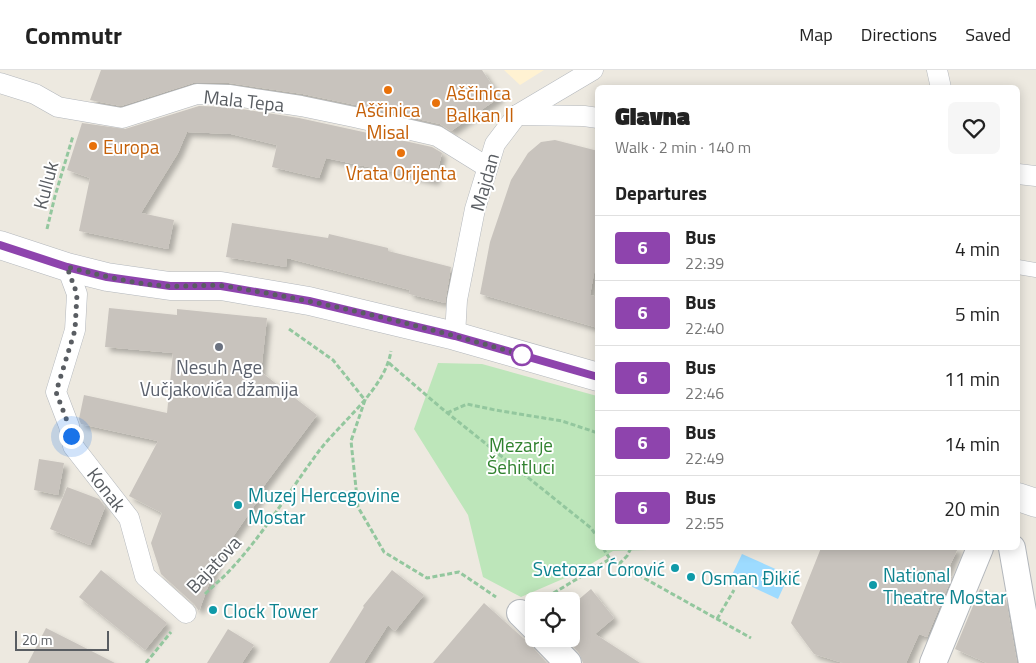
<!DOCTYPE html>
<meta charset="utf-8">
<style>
body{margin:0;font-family:"Titillium Web",sans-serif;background:#f6f6f6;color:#222;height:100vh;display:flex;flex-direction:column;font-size:19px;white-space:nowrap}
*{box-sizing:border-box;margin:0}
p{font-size:16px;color:#767676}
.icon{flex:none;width:28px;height:28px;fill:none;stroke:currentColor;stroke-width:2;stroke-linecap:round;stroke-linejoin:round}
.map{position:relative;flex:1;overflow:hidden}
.panel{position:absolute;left:595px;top:15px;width:425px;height:465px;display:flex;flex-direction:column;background:#fff;border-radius:8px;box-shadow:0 2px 12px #0003}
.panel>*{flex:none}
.badge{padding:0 10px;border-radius:4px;font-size:18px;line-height:32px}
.tools{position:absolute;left:525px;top:522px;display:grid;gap:10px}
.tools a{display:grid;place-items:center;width:55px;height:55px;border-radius:8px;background:#fff;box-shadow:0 2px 12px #0003;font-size:25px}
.scale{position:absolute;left:15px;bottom:12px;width:94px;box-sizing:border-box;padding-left:5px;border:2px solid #595d62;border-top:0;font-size:14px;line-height:18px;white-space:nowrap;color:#595d62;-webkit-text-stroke:4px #fff;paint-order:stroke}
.you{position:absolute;width:25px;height:25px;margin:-12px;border:4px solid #fff;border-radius:50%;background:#1a73e8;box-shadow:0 0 0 8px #1a73e833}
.map>.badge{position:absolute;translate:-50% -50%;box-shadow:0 0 0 2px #fff}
h2{padding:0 20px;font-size:19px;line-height:45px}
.round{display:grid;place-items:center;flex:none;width:52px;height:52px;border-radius:8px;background:#f6f6f6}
.headline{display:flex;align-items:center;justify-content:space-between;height:85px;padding:0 20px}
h1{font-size:24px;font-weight:800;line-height:38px}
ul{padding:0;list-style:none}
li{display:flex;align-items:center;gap:15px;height:65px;padding:0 20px;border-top:1px solid #e0e0e0}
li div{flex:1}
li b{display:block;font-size:19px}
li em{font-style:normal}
li .badge{min-width:55px;font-weight:700;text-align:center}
header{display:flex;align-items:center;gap:30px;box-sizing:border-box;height:70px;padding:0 25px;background:#fff;border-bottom:1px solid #e0e0e0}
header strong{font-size:24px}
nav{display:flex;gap:28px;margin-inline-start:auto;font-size:18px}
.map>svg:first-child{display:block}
.commercial{fill:#fff2d2}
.green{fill:#bde6ba}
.water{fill:#9ddbff}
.building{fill:#c8c3bd;filter:url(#shadow)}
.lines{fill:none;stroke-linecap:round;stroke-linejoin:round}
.service-casing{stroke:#b3b7bc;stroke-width:15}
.pedestrian-casing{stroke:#b3b7bc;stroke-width:21}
.minor-casing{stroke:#b3b7bc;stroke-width:28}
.tertiary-casing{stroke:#b3b7bc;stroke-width:29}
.path{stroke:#93c79e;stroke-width:3;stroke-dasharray:5 2.5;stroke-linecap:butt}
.service{stroke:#fff;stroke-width:14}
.pedestrian{stroke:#fff;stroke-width:20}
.minor{stroke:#fff;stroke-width:26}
.tertiary{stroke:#fff;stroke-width:28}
.line-casing{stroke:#fff;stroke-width:11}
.line{stroke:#8e44ad;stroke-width:8}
.walk{stroke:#595d62;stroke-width:5;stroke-dasharray:0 9}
.food-dot{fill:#e8710a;stroke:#fff;stroke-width:2}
.worship-dot{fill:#6b7280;stroke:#fff;stroke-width:2}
.stop-dot{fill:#fff;stroke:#8e44ad;stroke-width:2.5}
.culture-dot{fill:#0f9aa8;stroke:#fff;stroke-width:2}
.labels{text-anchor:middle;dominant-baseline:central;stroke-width:4;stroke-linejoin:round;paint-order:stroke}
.food-label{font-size:19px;fill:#c56008;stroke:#fff;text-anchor:start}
.street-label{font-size:19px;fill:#595d62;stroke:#fff}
.worship-label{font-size:19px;fill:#5b616d;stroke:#fff}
.park-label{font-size:19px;fill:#31822f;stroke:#fff}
.culture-label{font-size:19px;fill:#0d838f;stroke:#fff;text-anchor:start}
</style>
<header>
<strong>Commutr</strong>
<nav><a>Map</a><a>Directions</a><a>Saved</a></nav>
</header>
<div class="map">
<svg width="1036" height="593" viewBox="0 0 1036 593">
<defs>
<filter id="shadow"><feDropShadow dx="4.5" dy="4.5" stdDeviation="2.5" flood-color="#0004"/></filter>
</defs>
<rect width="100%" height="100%" fill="#ede9e0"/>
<path class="commercial" d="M504,0H544L520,15Z"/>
<path class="green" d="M438,293L482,294L597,326L598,478H648L647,480L613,481L572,505L521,527L483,507L468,445L414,359Z"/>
<path class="water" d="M742,484L789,505L778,529L731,507Z"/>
<g class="building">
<path d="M101,0H482L500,27L451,61L440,54L356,35L303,24L229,13H193L121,36L90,30Z"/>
<path d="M199,36L228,37L299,48L432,77L442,83L435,111L326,88L319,108L272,97L277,75L231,64L187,62L178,83L141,143L174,150L168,179L79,161L90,108L67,100L82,53L125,59Z"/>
<path d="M555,70L598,81V182L590,225L598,227V258L480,224L490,172L511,110L528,83L541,72Z"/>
<path d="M232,153L328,168L329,164L388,178V181L451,197L445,233L409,224L410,220L287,188L286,197L226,187Z"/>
<path d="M109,238L177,245V239L267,248L261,302L317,345L260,421L263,423L219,487L199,541L194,534L161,504L151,473L162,443L129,426L158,371L81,354L79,349L84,325L167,343L173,283L105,277Z"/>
<path d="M39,389L64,393L58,425L34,420Z"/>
<path d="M67,417L99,429L105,437L90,475L50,459Z"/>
<path d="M821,478H958L946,504L952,507L927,567L919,564L906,593H843L814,584L791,553Z"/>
<path d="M101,500L167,553L145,580L79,527Z"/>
<path d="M392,500L424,525L395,561L388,555L364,593H329L364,537L363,536Z"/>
<path d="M591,519L614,548L595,564L640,593H583L579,583L566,569H571V536Z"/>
<path d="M980,519L1006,530L1017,593H987L955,579Z"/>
<path d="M484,533L523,568L530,572L534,579L547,593H433Z"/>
<path d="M46,558L115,593H28Z"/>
<path d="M228,559L254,575L242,593H207Z"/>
</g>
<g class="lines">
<defs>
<path id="service" d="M1018,197L1036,200"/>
<g id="pedestrian">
<path d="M937,0L941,18"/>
<path d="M0,13L35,24L58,37L122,48L197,24L229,25L301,36L354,47L437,66L487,97"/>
<path d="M517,45L584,46L598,48"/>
<path d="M1018,104L1036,106"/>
<path d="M67,197L77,224L75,260L56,322L69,356L73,376L129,448L145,506L186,543"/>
<path d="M455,266L457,230L475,139L495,74L517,45L593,0"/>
</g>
<g id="minor">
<path d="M1012,478L1032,593"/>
<path d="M520,543L534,557"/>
<path d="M545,569L568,593"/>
<path d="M933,593L980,478"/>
</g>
<g id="tertiary">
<path d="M0,175L67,197L107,207L170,216H221L309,231L455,266L598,307"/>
<path d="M1018,427L1036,433"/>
</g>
</defs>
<use href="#service" class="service-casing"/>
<use href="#pedestrian" class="pedestrian-casing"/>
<use href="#minor" class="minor-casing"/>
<use href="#tertiary" class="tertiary-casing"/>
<g class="path">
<path d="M47,159L55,126L73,66"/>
<path d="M289,259L333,290L365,330L351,371L358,437L384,482L427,508L459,502L496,527"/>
<path d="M389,293L440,337L591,458L598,468"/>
<path d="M447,343L467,334L495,340L562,351L598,363"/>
<path d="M603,478L610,489L751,568"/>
<path d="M619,494L627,486L631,478"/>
<path d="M205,524C214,515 224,507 232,498C265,462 290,420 319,381C341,352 385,319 391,281"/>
<path d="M547,527L610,489"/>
<path d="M717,549L734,520"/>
<path d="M146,593L171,562"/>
</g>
<use href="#service" class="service"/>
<use href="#pedestrian" class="pedestrian"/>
<use href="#minor" class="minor"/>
<use href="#tertiary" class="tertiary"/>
</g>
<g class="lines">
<defs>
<path id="line" d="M0,175L67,197L107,207L170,216H221L309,231L455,266L598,307"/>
</defs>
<use href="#line" class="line-casing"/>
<use href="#line" class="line"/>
<path class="walk" d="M71,366L69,356L56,322L75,260L77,224L67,197C101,205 136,215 171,216C189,217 207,214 224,216C327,232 427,257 526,286L522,285"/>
</g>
<g class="food-dot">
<circle cx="388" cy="20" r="5"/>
<circle cx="436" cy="33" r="5"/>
<circle cx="93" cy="76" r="5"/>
<circle cx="401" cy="83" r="5"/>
</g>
<circle class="worship-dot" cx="219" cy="277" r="5"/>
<circle class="stop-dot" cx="522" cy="285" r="10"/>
<g class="culture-dot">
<circle cx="238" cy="435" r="5"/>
<circle cx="675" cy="498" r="5"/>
<circle cx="691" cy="507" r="5"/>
<circle cx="873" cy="515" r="5"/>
<circle cx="213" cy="540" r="5"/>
</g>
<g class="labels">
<g class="food-label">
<text x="446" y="22">Aščinica<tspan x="446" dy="22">Balkan II</tspan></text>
<text x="388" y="39" text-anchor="middle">Aščinica<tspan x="388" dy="22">Misal</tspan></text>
<text x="103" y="76">Europa</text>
<text x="401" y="102" text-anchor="middle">Vrata Orijenta</text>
</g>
<g class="street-label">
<text transform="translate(244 30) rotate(6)">Mala Tepa</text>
<text transform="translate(484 112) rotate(-74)">Majdan</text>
<text transform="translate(45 115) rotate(-75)">Kulluk</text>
<text transform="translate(107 419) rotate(52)">Konak</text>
<text transform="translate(213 494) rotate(-47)">Bajatova</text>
</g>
<g class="worship-label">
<text x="219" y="296">Nesuh Age<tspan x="219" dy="22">Vučjakovića džamija</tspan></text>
</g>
<g class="park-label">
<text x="521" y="374">Mezarje<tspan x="521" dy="22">Šehitluci</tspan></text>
</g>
<g class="culture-label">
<text x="248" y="424">Muzej Hercegovine<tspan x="248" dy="22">Mostar</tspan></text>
<text x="665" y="498" text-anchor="end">Svetozar Ćorović</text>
<text x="883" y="504">National<tspan x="883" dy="22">Theatre Mostar</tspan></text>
<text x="701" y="507">Osman Đikić</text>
<text x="223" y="540">Clock Tower</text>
</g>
</g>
</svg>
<div class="tools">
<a><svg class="icon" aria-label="locate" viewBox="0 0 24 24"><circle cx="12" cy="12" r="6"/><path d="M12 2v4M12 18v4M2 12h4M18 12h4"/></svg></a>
</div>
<div class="scale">20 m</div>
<div class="you" style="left:71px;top:366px"></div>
<section class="panel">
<div class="headline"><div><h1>Glavna</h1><p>Walk · 2 min · 140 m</p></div><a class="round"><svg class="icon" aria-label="heart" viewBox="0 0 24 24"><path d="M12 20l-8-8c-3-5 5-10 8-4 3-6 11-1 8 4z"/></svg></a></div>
<h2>Departures</h2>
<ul>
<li><span class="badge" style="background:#8e44ad;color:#fff">6</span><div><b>Bus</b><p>22:39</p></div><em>4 min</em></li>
<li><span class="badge" style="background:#8e44ad;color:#fff">6</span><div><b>Bus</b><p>22:40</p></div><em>5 min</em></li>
<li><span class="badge" style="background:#8e44ad;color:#fff">6</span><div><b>Bus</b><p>22:46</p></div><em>11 min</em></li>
<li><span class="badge" style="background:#8e44ad;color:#fff">6</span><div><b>Bus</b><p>22:49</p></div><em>14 min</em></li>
<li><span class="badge" style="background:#8e44ad;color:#fff">6</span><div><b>Bus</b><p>22:55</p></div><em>20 min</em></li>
</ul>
</section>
</div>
